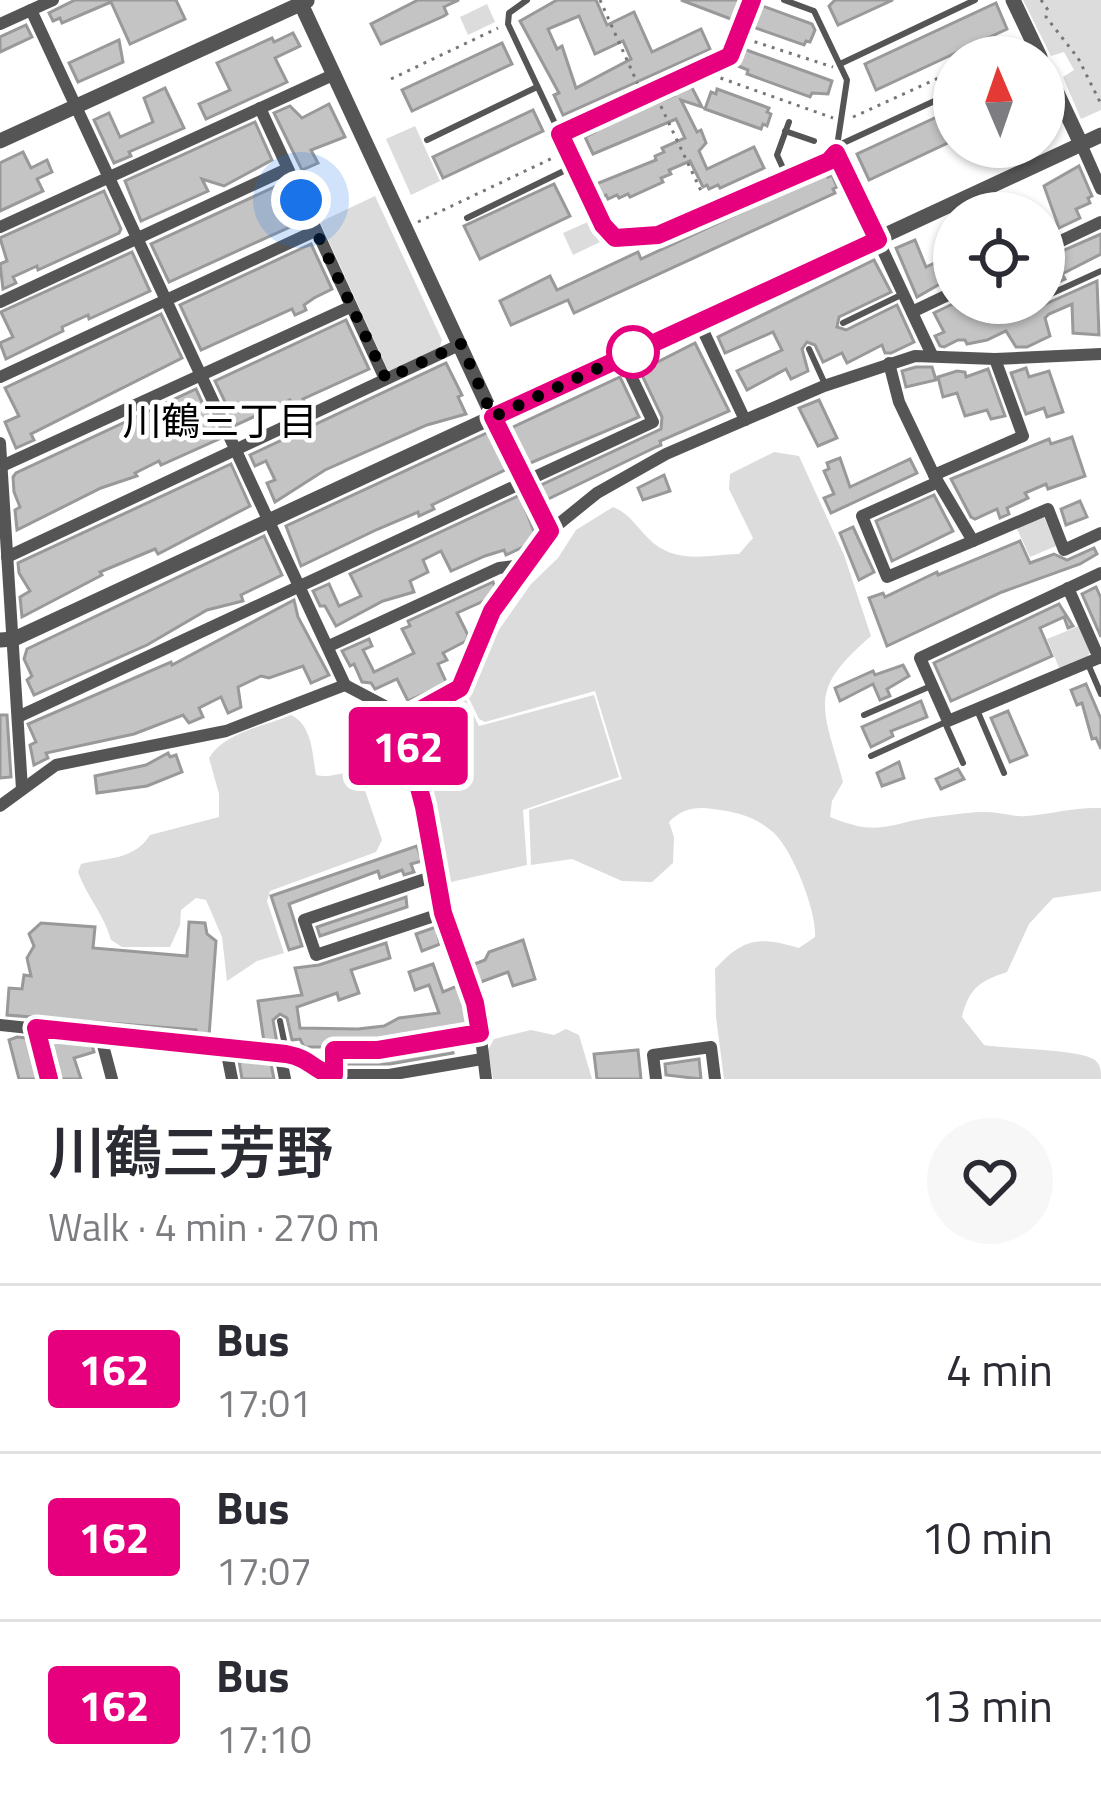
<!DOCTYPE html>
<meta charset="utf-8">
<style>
body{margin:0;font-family:"Titillium Web","Noto Sans JP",sans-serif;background:#f7f7f7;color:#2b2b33;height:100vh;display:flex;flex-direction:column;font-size:45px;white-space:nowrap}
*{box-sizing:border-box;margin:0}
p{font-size:39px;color:#7c7c81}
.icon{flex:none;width:66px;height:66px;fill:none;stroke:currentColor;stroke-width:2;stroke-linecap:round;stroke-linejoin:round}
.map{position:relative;height:1079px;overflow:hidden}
.panel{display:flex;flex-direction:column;background:#fff;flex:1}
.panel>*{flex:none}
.badge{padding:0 24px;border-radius:9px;font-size:42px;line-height:78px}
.needle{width:78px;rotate:358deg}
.buttons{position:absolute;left:933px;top:36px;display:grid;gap:24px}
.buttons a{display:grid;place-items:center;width:132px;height:132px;border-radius:50%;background:#fff;box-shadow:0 3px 9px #0004;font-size:60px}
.you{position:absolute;width:60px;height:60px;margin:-30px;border:9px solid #fff;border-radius:50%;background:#1a73e8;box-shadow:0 0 0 18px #1a73e833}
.map>.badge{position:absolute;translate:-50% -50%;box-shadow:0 0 0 6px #fff}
.round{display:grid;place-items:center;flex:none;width:126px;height:126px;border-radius:63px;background:#f7f7f7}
.head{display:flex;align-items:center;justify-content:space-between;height:204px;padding:0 48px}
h1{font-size:57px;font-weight:600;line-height:90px}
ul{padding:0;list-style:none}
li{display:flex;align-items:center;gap:36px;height:168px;padding:0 48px;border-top:3px solid #e1e1e2}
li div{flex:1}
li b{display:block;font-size:45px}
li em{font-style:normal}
li .badge{min-width:132px;font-weight:700;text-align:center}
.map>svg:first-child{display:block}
.green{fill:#dcdcdc}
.building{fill:#c4c4c4;stroke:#999;stroke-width:3;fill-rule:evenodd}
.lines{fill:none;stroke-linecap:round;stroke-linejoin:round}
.path{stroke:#777;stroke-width:3;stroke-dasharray:3 6;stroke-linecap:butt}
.service{stroke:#555;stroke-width:6}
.minor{stroke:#555;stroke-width:12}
.tertiary{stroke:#555;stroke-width:15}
.line-casing{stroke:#fff;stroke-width:27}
.line{stroke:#e6007e;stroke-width:18}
.walk{stroke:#000;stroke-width:12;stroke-dasharray:0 21.6}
.stop-dot{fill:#fff;stroke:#e6007e;stroke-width:6}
.labels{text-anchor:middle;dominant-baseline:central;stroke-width:9;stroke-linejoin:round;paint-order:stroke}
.neighbourhood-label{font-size:39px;fill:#000;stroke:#fff}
</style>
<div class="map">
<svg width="1101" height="1079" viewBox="0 0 1101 1079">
<rect width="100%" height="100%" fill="#fff"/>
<g class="green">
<path d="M1023,0H1101V110L1081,119L1063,77L1074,70L1064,52L1051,56Z"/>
<path d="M487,4L495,22L468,35L460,17Z"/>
<path d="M415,126L440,181L411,195L386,139Z"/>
<path d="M375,196L442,340L439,350L394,371L388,370L320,222Z"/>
<path d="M590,221L600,242L573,255L563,233Z"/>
<path d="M774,452L799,456L844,555L871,636C806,692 823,706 843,782L832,801L830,817C883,839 891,821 941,816C959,814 980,810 998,813C1007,814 1016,817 1026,816C1052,814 1074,807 1101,808V891L1053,898L1029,924L1007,972C980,981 969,988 962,1017L984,1045C1007,1049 1081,1049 1095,1060C1101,1066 1101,1070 1101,1079H724L716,1017L715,969C743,938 759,936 799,948L815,937C817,912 793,851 774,833C755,816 736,812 713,809C696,806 681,809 669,822L674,837L673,863L652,882L622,881L572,859L531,865L529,810L622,779L595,691L485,722L479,719L465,690L477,661L531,584L558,558L576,530L613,507C630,514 635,525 648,538C674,565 706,555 739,554L753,538L729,489L730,474Z"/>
<path d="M1044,517L1056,546L1030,557L1017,529Z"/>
<path d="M1079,626L1090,652L1087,658L1060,670L1047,639Z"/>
<path d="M463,694L479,726L594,695L619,777L523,810L527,865L442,884L410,728L414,720Z"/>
<path d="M291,715C313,726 312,754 316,775C332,779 342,770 359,773L382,840L376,852L270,891L267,901L284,953L257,961L227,981L222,937L206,900L196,898L181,910L180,925L170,947H122L111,940C104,914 87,897 78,872L81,864C108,857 133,861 150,835L219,817V794L209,758C225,732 263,727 291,715Z"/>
<path d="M566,1029L579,1035L592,1079H493L488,1050L494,1039L531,1030L554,1035Z"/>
</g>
<g class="building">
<path d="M75,0H176L185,19L130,44L111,2L62,23L60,18L53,21L49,13Z"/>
<path d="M418,0H459L444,7L447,14L444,16L381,44L371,24Z"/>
<path d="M557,0H596L607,25L634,12L652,52L701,29L710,49L563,115L554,95L559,93L520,21ZM579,16L595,54L623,41L631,59L576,88L562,46L557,49L548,29Z"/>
<path d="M681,0H740L744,1L736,21Z"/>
<path d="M835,0H893L838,25L829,6Z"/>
<path d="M996,3L1007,29L876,90L865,64Z"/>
<path d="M760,5L812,24L815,30L810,42L806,41L804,45L750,26Z"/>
<path d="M26,25L32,37L0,52V37Z"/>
<path d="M293,33L300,46L275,58L287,82L206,119L199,104L230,90L217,63L272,38L274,42Z"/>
<path d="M119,40L123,62L78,82L69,63Z"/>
<path d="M502,43L512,64L412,111L402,90Z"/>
<path d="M741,48L832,81L828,94L812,93L810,97L747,74L748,70L738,66L736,61Z"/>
<path d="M690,84L702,107L681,100L697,132L701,130L706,143L699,151L707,169L754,147L764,168L720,188L718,185L709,189L707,185L703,187L690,161L669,170L671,174L661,178L663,182L630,197L628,194L619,198L617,195L608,199L606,195L602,197L596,184L656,160L655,156L664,152L662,148L685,138L676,119L593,154L585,137L595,132L593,129L673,96L668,94Z"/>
<path d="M165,88L184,128L129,152L131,156L114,163L94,120L109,113L120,137L153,122L144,98Z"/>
<path d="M717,89L769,108L767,112L771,114L767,126L763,124L761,129L705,109L711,92L716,94Z"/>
<path d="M329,104L345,137L311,150L318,163L302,170L274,113L290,106L302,118Z"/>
<path d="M954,109V140L869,180L857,154Z"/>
<path d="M533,110L543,131L443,178L433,157Z"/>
<path d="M255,122L272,160L224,186L202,179L208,191L141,221L125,181Z"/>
<path d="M23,152L31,168L47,160L52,172L37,179L43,191L0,211V163Z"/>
<path d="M1079,166L1092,196L1088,198L1090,203L1076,209L1080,218L1059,228L1044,186Z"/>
<path d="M825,173L828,177L832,175L837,187L833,189L835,193L574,313L568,300L511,325L500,301L550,276L557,290L638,252L641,259Z"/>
<path d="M283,183L301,222L169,282L151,244Z"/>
<path d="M554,184L570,216L480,259L464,226Z"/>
<path d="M104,191L121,229L119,233L38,270L37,266L13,277L16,283L3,289L0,264L7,261L0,238Z"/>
<path d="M1101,234V254L1062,274L1065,279L1054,284L1050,276L1044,279V259Z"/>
<path d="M915,240L926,267L954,254V276L917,297L896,248Z"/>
<path d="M311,244L332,289L314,298L304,305L306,310L295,315L292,309L201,350L180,305Z"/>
<path d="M132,252L150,291L89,319L88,315L62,327L63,331L6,359L0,343L13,337L1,312Z"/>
<path d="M874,260L891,292L839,317L837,327L846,330L897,305L914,342L891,353H885L882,345L847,363L842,353L823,362L815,345L807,342L802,349L808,371L791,379L786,369L747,390L737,371L782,350L773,332L725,353L718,337Z"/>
<path d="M1097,281L1099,335L1073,333L1072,304L1049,314L1045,318L1050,336L1027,347H1016L1006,331L987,340L967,344L965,340H958L944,347L940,346L935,336L944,332L934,313L955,303H1010L1014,313L1021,315Z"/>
<path d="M161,314L182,358L31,434L34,440L16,448L5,422L19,416L5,388Z"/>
<path d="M346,320L369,369L303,399L306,405L295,410L290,400L236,425L215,381Z"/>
<path d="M695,343L729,411L660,441L661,445L656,447L546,500L539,486L661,429L662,417L640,371Z"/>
<path d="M446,363L462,395L458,397L466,414L427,425L325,470L275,502L267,483L275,480L266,461L255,466L250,455Z"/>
<path d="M916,367H932L936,380L906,387L902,371Z"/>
<path d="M1026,368L1029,377L1049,371L1063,412L1047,417L1044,408L1026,414L1011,373Z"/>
<path d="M988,369L1005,416L991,419L987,410L965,416L957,393L943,397L938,377L957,371L965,372L966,377Z"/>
<path d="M620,377L639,417L528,464L511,428Z"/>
<path d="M196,389L219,439L161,465L159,461L135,473L137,476L101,488L17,530L15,510L20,507L14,492L13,477L16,473Z"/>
<path d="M819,400L837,438L818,446L799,408Z"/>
<path d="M489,432L507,469L432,505L434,509L419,516L418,512L378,529L301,566L286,526Z"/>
<path d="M1072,437L1085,476L1048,489L1046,484L1025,493L1028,498L1007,508L1009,514L1000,518L997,509L975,519L971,517L951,479L1049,439L1051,444Z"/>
<path d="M840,458L850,487L910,459L917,473L831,513L824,498L834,494L824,471L829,469L827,463Z"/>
<path d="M231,464L250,506L158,554L155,549L100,572L102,575L22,617L20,597L30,591L19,573L18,563Z"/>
<path d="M664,475L670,491L643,500L638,488Z"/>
<path d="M520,495L535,534L527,545L506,555L504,550L485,556L451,571L441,551L423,560L428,572L410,581L414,592L383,601L336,626L325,606H320L313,591L329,584L339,606L361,596L350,574Z"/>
<path d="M934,495L953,531L892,561L876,521Z"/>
<path d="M1080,501L1087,517L1066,525L1061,509Z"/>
<path d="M853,527L874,572L859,580L840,533Z"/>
<path d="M264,536L282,575L241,595L243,601L207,610L147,645L34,695L27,680L32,676L24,659L27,649Z"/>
<path d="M1020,541L1030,563L1054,554L1067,560L1094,548L1097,554L1080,564L1002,592L887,646L869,598L883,593L885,597L937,572L938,575Z"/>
<path d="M493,582L495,588L488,599L457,613L468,635L466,641L443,653L447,660L438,664L447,684L408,701L397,679L375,689L371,683L362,682L354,664L350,666L342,651L369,639L372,646L363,650L374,672L414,653L402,629L410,626L408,621Z"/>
<path d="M1096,587L1101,598V637L1082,594Z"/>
<path d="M294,600L298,617L329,675L311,683L303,666L269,678L261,676L238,687L241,707L228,713L221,697L199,708L203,717L189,723L183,715L134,734L46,753L48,758L34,765L30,745L36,742L28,724L171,662L172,665Z"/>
<path d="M1059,604L1073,626L1068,628L1064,617L1040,628L1052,656L951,701L934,663Z"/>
<path d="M903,665L909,676L887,689L890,696L880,700L873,684L840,701L835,688L873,671L875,675Z"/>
<path d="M1086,684L1101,719V749L1096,738L1092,739L1082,703L1077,705L1071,690Z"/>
<path d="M921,701L927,717L891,731L893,736L871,747L862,727Z"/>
<path d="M1008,711L1027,755L1010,762L991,718Z"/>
<path d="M0,715H7L11,777L0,778Z"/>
<path d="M168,753L170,757L176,755L182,772L147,786L97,793L95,776L146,765Z"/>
<path d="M899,762L904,778L882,786L877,773Z"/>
<circle cx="385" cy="775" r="11"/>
<path d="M958,769L964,779L941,789L936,779Z"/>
<path d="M417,846L422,861L411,864L414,872L404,875L402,870L380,878L378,871L289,904L302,946L289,950L271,896Z"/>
<path d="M406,897L407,907L320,936L317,927Z"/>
<path d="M189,922L205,923L207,934L216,941L209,1036L196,1035V1030L7,1015L9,988L22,989L24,975L31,976L27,958L34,946L29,934L41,923L95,927L93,948L187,956Z"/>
<path d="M436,927L440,944L422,951L416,934Z"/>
<path d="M523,940L535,979L513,986L508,972L478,983L472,965L485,960L489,952Z"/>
<path d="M386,943L390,958L351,970L359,993L339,1000L337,993L297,1007L300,1028L358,1029L384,1026L399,1018L439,1013L429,985L415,990L409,972L433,964L443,992L457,986L469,1024L377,1040H334L325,1047H304L300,1039L292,1040L287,1018L280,1014L273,1020L277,1043L264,1042L258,1001L302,995L295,968L319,965Z"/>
<path d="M17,1037L27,1038L38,1079H19L9,1040Z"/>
<path d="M50,1041L92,1045L94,1052L74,1058L81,1079H59Z"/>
<path d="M452,1048L453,1053L390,1064H345V1060H379Z"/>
<path d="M638,1050L641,1079H597L594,1054Z"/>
<path d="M699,1059L701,1079L666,1075L665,1064Z"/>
<path d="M239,1061L271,1064L274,1079H242Z"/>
</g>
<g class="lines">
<g class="path">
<path d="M600,0L640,89"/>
<path d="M1041,0L1048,10L1046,17L1078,58L1101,104"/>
<path d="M746,39L833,67"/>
<path d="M984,57L1015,43"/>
<path d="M712,75L833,118"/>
<path d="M391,79L498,28"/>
<path d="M657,98L702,193"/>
<path d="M853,117L954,71"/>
<path d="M418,222L561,154"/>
</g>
<g class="service">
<path d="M527,0L509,13L508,24L603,225L615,238C675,241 771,186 829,161L836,153L847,80L814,11L784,0"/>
<path d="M840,64L975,0"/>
<path d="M785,131L814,141"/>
<path d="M560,134L730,57L752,0"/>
<path d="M427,140L537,87"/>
<path d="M839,145L954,92"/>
<path d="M836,153L876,236"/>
<path d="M788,179L777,155L789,122"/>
<path d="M467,218L574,166"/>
<path d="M1044,297L1101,271"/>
<path d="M1017,303L1020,308L1031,303"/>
<path d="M843,323L903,294"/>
<path d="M809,349L825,384"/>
<path d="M1088,664L1101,694"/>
<path d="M977,710L1004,773"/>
<path d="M864,715L931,686"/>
<path d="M946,725L963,763"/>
<path d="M871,756L948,721"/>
<path d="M280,1021L287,1055"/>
</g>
<g class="minor">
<path d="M31,10L345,685"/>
<path d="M0,24L53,0"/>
<path d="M260,108L385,379"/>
<path d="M1081,144L1101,189"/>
<path d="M0,227L335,74"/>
<path d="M878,240L932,355"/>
<path d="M1044,249L1101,222"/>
<path d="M0,302L287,169"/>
<path d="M912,312L954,292"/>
<path d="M699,322L745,420"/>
<path d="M889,363L899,402L934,475L1023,436L995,359"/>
<path d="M0,377L315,231"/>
<path d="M493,417L550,531"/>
<path d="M0,443L22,789"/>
<path d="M2,466L350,307"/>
<path d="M934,475L938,482L862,516L887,577L973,541L938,482"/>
<path d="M973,541L1048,509L1064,550L1101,533"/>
<path d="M7,557L461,344"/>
<path d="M1101,573L920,658L948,721L1101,657"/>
<path d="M1068,588L1099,658"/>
<path d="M329,646L499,568L523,565"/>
<path d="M400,714L424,807L443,913L478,1014L486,1079"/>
<path d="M20,716L653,422L622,357"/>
<path d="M0,806L56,765L226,731L345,685L400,714L411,715L458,690L467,677L478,639L492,611L550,531L597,493L666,454L824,386L915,356L995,359L1101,354"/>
<path d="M434,876L304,920L316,955L443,913"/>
<path d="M0,1025L287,1055L308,1058L320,1072L334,1075H389L482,1059"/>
<path d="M36,1028L49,1079"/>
<path d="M100,1034L112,1079"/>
<path d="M226,1049L232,1079"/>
<path d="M280,1054L285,1079"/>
<path d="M334,1075L335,1050H378L480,1033"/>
<path d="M656,1079L653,1055L711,1047L715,1079"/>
</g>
<g class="tertiary">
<path d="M1013,0L1040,57"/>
<path d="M301,4L493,417"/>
<path d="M1044,65L1081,144"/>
<path d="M0,141L307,1"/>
<path d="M0,640L14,639L1101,135"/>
</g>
</g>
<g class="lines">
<defs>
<path id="line" d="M49,1079L36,1028L286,1054C313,1059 312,1071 334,1075V1050H378L480,1033L475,1003L443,913L424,807L400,714L411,715L460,688L492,611L550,531L493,417L878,240L836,153L829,161L658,235L615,238L603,225L560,134L730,56L752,0"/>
</defs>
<use href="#line" class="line-casing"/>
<use href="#line" class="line"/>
<path class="walk" d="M301,200L386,379L461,344L493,417L633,352"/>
</g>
<circle class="stop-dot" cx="633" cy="352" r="24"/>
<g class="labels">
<g class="neighbourhood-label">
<text x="220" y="420">川鶴三丁目</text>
</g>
</g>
</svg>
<div class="buttons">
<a><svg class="needle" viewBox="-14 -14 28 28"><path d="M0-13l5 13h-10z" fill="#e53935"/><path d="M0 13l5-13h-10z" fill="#7c7c81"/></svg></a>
<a><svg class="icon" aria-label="locate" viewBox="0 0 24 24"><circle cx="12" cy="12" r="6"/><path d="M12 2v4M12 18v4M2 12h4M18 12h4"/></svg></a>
</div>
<div class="you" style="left:301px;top:200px"></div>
<b class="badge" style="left:408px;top:746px;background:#e6007e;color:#fff">162</b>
</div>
<section class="panel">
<div class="head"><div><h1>川鶴三芳野</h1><p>Walk · 4 min · 270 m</p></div><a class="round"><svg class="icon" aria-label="heart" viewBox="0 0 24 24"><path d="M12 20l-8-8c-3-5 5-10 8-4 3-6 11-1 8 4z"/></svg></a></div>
<ul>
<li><span class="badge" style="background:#e6007e;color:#fff">162</span><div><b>Bus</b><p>17:01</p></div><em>4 min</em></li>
<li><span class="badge" style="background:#e6007e;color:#fff">162</span><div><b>Bus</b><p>17:07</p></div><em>10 min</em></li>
<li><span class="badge" style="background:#e6007e;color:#fff">162</span><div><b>Bus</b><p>17:10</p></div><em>13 min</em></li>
</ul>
</section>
